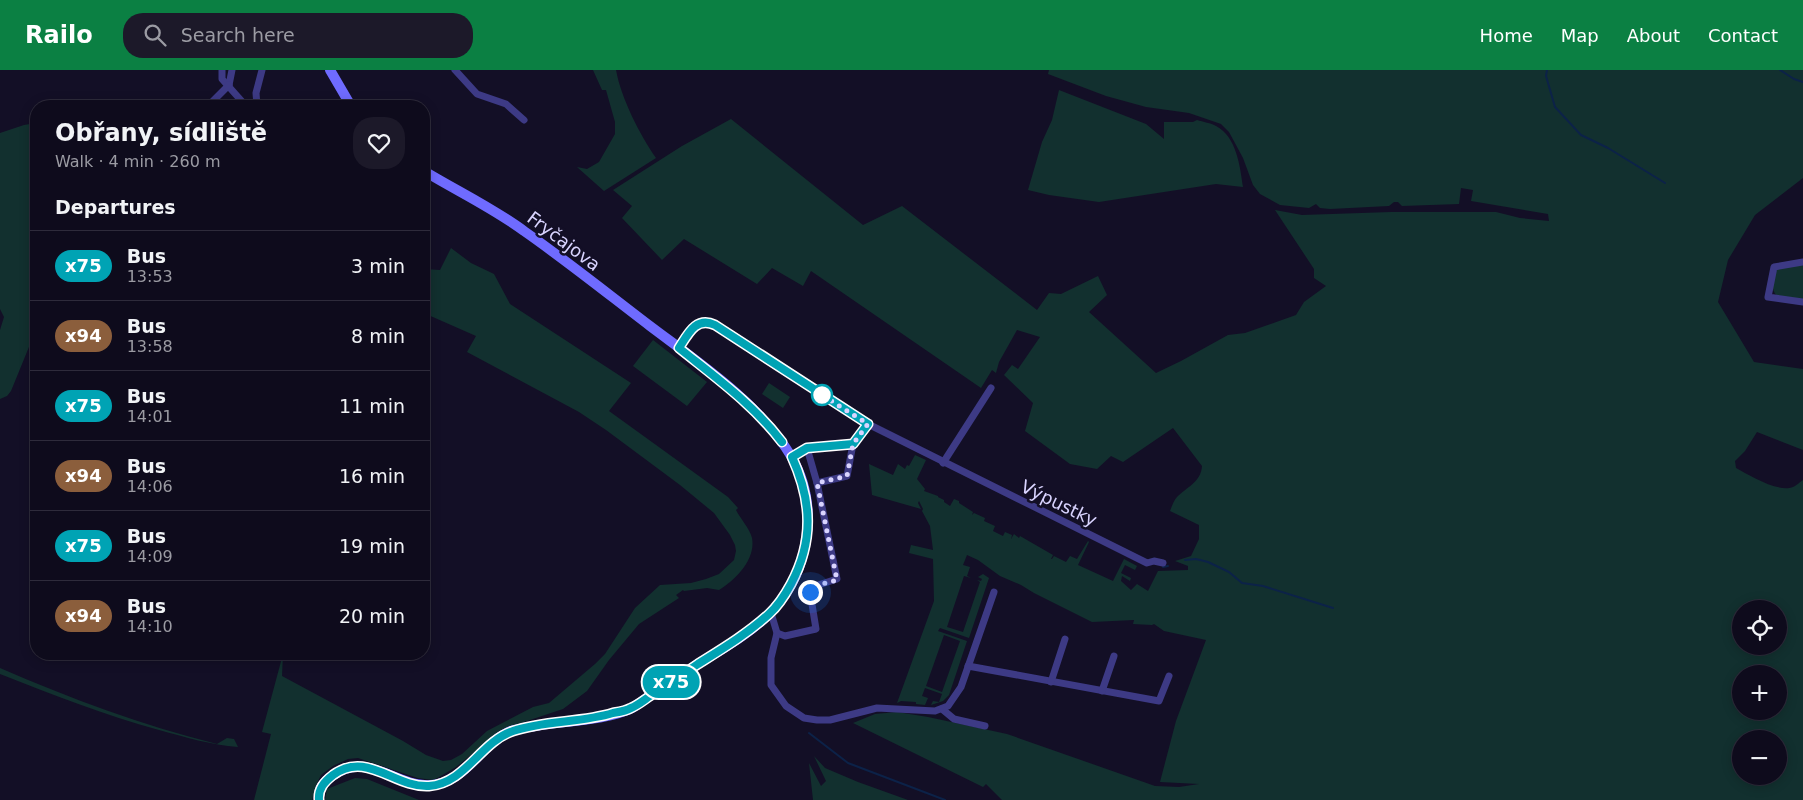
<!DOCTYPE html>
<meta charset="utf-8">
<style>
body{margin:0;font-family:"DejaVu Sans",sans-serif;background:#1c1929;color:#f1f3f6;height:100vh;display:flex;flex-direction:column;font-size:19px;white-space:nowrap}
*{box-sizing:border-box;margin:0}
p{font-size:16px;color:#9b9ba3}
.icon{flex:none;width:28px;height:28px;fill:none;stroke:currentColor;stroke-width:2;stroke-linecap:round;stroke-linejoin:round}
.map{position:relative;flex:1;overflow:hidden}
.panel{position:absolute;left:30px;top:30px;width:400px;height:560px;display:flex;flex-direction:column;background:#0e0b1c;border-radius:20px;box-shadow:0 2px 12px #0003,0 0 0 1px #2e2b3b}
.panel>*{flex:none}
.badge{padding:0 10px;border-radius:16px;font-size:18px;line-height:32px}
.controls{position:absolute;left:1732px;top:530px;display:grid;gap:10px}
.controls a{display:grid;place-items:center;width:55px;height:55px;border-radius:50%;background:#0e0b1c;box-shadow:0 2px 12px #0003,0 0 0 1px #2e2b3b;font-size:25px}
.you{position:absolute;width:25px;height:25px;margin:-12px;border:4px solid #fff;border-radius:50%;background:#1a73e8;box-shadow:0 0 0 8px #1a73e833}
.map>.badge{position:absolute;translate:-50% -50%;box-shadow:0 0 0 2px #fff}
h2{padding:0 25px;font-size:19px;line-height:45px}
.round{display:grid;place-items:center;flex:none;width:52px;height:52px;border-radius:20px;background:#1c1929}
.overview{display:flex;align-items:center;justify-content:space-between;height:85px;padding:0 25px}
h1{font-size:24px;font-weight:700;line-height:38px}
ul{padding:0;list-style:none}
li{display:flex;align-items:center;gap:15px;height:70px;padding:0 25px;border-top:1px solid #2e2b3b}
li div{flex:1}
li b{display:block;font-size:19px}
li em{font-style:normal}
li .badge{min-width:55px;font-weight:700;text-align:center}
header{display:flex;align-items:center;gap:30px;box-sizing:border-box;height:70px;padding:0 25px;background:#0b8043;color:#fff}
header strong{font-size:24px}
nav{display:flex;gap:28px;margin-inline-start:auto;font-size:18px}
.search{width:350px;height:45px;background:#1c1929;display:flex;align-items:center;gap:12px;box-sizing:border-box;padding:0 18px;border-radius:20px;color:#9b9ba3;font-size:19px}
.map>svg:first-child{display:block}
.green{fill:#12302f;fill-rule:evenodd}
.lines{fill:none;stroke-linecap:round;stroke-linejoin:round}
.stream{stroke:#0c2248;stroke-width:2}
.street{stroke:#3d3a85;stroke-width:7}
.secondary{stroke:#6f6bff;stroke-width:10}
.line-casing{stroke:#fff;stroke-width:11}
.line{stroke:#00a3b4;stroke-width:8}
.walk{stroke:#d9d4ff;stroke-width:5;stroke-dasharray:0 9}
.stop-dot{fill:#fff;stroke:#00a3b4;stroke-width:2.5}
.labels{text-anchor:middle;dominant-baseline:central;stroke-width:5;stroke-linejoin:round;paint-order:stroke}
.street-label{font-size:18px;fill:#d9d4ff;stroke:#130f26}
</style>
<header>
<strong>Railo</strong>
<div class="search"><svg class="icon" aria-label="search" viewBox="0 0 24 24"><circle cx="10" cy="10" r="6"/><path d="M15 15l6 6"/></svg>Search here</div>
<nav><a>Home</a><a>Map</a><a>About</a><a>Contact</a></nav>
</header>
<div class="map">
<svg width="1803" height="730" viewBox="0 0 1803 730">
<rect width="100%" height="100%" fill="#130f26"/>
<g class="green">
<path d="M593,0H616C621,28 640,65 656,88L604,121L577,97L587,99L599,92L615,64V52L606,20H602Z"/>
<path d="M1049,0H1803V108L1755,145L1728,190L1718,232L1754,292L1803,299V380L1757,362L1745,381L1735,391L1736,398C1749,405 1778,423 1793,417C1796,416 1800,412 1803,410V730H1002L986,714L983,717L853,653L875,644L897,642L928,647L1007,664L1155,716L1179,717L1199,714L1160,712L1176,651L1206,570L1164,561L1154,554L1152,555L1133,554L1134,550L1092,552L1034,523L1021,515L1000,506L978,490L967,485L963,495L970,497L967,506L971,508L964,506L947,557L963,562L980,512L977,510L981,511L982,509L978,507L983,504L989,508L969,568L940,558L938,561L967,571L949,625L943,631L931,635L933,631L939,632L942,624L925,618L922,626L928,628L925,635L916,634V632L901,631L897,633L934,531L933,489L909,483L911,475L933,480L930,456L922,441L923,439L919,431L918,433L921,439L872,425L869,394L893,405L898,394L905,399L907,395L909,396L915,385L926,390L917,409L925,419L924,421L938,426V427L944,430V432L950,436L954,429L959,431V433L973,442L972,445L974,443L985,448L984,451L995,456L993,461L1003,466L1005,462L1012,465L1011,469L1014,464L1019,468L1020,466L1053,485L1051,489H1052L1054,486L1066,492L1070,486L1077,489L1088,471L1089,472L1078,495L1113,511L1124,489L1137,496L1135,500L1125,495L1121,503L1131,508L1130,511L1122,506L1121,511L1131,520L1137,514L1148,521L1158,501L1188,500V496L1175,491L1191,486L1199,469V455L1170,441C1172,436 1174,430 1177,427C1187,417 1201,412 1202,396L1173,358L1123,392L1111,386L1097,399L1070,394L1025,361L1033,333L1004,305L1012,295L1018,299L1040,267L1017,260L999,292L996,303L992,300L981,318L811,201L803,216L772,198L757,214L684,169L662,190L622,148L632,136L613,120L682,76L731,49L863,155L902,136L1037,240L1049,223L1061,224L1098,206L1107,225L1089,242L1156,303L1181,291L1228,265L1245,263L1296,245L1304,232L1326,216L1314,208V199L1275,140L1302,145L1391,142H1496L1520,148L1549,151L1548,144L1471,131L1473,120L1461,118L1459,134L1402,136L1398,132H1394L1389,136L1330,139L1320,138L1316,134L1309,138L1280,135L1260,124L1253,115L1243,88L1229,62L1221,54L1189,43L1146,37L1106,26L1048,4ZM1741,539H1779V576H1741ZM944,565L960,571L942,622L926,616ZM1741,604H1779V641H1741ZM1741,669H1779V706H1741Z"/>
<path d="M1059,20L1146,54L1164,69V52H1193L1197,50C1203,52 1211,53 1216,56C1237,67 1240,97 1243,117L1216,114L1099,132L1049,125L1028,120L1042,72L1052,50Z"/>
<path d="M36,53V181L33,186L36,189V267L31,272L11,321L7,326L0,329V260L4,247L0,239V63L24,55Z"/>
<path d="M451,178L471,193L494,204L510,234L631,313L609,341L728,427L738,438L736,440C740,448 750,459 752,468C756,490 735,510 719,520L707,518L684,521L683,520L676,525L679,528L639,554L609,590L587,621L563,639L503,659L456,697L439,707L433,710L418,708L358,688L348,689L333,696L321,705L316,715L312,730H254L271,664L262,662L283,584L282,606L403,671L426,685L443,691L451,690L462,684L487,661L533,637L549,633L595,594L605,584L635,538L660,515L691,513L706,509L719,504L734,490L736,481L735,475L730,465L714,443L680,415L606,360L579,342L467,282L476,266L426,244L424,233V199L440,200Z"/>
<path d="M1803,194V229L1777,226C1770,219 1773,211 1775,201L1780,198Z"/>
<path d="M653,270L707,312L687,336L633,296Z"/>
<path d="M769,313L790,327L783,338L762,324Z"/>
<path d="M0,598C72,629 141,655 217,674L227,668L234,669L238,677C211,675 185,667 159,660C105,645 53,625 0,604Z"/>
<path d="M814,686L825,698L858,712L908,730H813L809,693L821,716L826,711Z"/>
<path d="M355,708L367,709L419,730H325L327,719Z"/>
</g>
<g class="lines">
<g class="stream">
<path d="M1547,0L1546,6L1555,37L1581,65L1608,78L1665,113"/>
<path d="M1780,0L1794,9L1803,12"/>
<path d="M1185,490L1196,489L1208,492L1229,502L1242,513L1263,516L1333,538"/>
<path d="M1163,497L1168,496"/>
<path d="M809,663L848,693L945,730"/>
</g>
<g class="street">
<path d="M222,0V9L246,36"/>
<path d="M455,0L477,24L506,34L524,50"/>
<path d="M229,15L232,0"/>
<path d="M208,36L229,15"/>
<path d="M257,36L256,23L262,0"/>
<path d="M1803,192L1774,197L1768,227L1803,232"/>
<path d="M679,278C687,266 693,254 707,251L868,354L1147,493L1154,491L1163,493"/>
<path d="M792,387L807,378L853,374L868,354"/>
<path d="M943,393L991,318"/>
<path d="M817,413L847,406L853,374"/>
<path d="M771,543L777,563L785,566L816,559L810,522L815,516L837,509L817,413L807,378"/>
<path d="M777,563L771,588V615L786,636L804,648L817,650H830L877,638L935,641L948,636L961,617L994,522"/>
<path d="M968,596L1159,631L1169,606"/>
<path d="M1051,612L1065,569"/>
<path d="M1102,621L1114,586"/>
<path d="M942,639L954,649L985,656"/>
</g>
<g class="secondary">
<path d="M330,0L351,36"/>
<path d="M319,730C318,719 323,712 332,706C371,677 401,726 442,713C470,704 484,672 511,661C520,658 531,657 540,655C567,651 608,650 632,638C638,635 645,629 651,625C666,616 680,606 695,596C720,580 750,564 771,542C810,501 820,435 791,386C759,333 699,293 650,256C608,224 567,191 524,161C493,138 457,121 424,101"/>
</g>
</g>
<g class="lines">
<defs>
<path id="line" d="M319,730C318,719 324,712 333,705C367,680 394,718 429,716C466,713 480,672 513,661C545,650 581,653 613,643C619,642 626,641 631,638C638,635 644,630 650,626C666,615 682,605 698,594C722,579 747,564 769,544C778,536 785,525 791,514C814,471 812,431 792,387L807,378L853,374L868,354L715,255C696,246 688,264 679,278C715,307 753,334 782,372"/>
</defs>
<use href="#line" class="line-casing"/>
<use href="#line" class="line"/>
<path class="walk" d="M810,522L815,516L837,510L817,413L847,406L853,374L868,354L822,325"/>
</g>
<circle class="stop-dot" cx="822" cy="325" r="10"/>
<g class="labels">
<g class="street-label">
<text transform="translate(564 171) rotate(37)">Fryčajova</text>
<text transform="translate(1059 433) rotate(26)">Výpustky</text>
</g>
</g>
</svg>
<div class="controls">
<a><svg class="icon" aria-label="locate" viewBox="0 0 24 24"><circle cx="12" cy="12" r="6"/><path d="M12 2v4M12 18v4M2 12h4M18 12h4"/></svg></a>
<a>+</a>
<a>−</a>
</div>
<div class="you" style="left:810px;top:522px"></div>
<b class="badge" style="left:671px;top:612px;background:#00a3b4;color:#fff">x75</b>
<section class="panel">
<div class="overview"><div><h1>Obřany, sídliště</h1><p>Walk · 4 min · 260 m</p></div><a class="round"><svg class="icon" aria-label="heart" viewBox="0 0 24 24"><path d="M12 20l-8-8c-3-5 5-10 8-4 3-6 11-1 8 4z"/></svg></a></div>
<h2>Departures</h2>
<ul>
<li><span class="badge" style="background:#00a3b4;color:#fff">x75</span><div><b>Bus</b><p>13:53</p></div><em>3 min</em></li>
<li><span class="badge" style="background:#8b5e3c;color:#fff">x94</span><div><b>Bus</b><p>13:58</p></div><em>8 min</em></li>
<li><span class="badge" style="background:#00a3b4;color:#fff">x75</span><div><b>Bus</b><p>14:01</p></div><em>11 min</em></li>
<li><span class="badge" style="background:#8b5e3c;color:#fff">x94</span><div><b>Bus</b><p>14:06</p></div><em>16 min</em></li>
<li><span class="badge" style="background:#00a3b4;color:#fff">x75</span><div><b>Bus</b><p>14:09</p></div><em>19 min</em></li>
<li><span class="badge" style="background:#8b5e3c;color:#fff">x94</span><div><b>Bus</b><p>14:10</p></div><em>20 min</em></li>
</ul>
</section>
</div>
